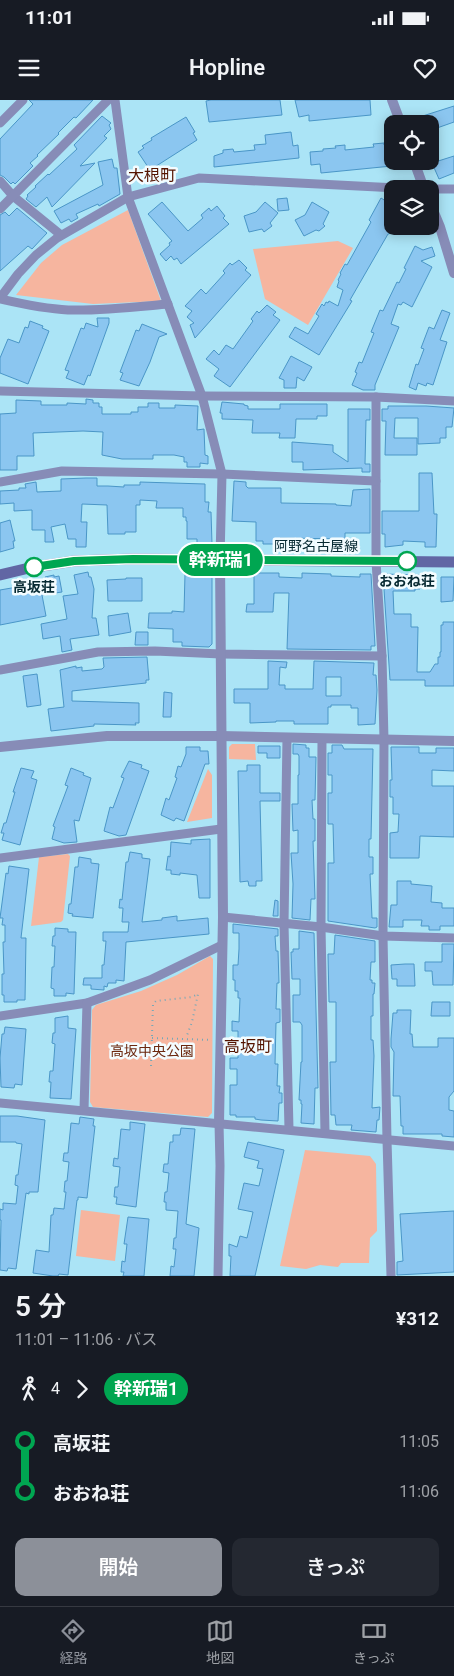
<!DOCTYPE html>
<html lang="ja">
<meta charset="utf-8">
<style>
body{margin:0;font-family:Roboto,"Noto Sans JP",sans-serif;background:#242831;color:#f1f3f6;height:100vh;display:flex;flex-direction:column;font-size:19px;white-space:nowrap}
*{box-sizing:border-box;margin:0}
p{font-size:16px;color:#9ea1a6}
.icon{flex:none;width:28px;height:28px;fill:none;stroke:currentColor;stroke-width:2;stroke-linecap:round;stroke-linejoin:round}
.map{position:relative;height:1176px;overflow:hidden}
.sheet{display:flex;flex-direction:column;background:#171b24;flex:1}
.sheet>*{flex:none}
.badge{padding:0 10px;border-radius:16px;font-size:18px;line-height:32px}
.tools{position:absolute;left:384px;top:15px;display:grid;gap:10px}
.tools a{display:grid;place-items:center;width:55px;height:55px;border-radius:10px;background:#171b24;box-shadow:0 2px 12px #0003;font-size:25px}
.map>.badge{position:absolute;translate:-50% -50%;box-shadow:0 0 0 2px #fff}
.legs{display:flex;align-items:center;gap:8px;height:55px;padding:0 15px;font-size:16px}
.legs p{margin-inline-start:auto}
.summary{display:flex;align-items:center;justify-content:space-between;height:85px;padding:0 15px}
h1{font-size:28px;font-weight:600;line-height:38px}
.action{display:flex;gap:10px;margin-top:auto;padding:10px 15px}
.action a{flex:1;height:58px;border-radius:10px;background:#8c9099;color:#fff;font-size:20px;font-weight:600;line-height:58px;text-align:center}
.action a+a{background:#242831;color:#f1f3f6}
ul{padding:0 15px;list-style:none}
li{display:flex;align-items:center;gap:18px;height:50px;font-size:19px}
li i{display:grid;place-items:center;width:8px;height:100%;margin:0 6px;background:currentColor}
li i::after{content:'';width:12px;height:12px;margin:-6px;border:4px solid;border-radius:50%;background:#171b24}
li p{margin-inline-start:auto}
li:first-child i{background:linear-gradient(#0000 50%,currentColor 0)}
li:last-child i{background:linear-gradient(currentColor 50%,#0000 0)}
.status{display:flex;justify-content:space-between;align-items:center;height:35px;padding:0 25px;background:#171b24;direction:ltr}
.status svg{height:14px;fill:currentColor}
header{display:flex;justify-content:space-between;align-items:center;height:65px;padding:0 15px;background:#171b24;font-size:22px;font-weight:600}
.menu{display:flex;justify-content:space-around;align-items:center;height:70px;border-top:1px solid #363941;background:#171b24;font-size:14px;color:#9ea1a6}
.menu a{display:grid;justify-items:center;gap:2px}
.menu .current{color:#8c9099}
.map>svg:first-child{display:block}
.green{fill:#f6b59f}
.building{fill:#8bc6f0;stroke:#4a96c7;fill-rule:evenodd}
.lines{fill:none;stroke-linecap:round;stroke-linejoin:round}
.path{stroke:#76a8b7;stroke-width:2;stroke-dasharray:1 4;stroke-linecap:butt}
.minor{stroke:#878cb7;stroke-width:9}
.tertiary{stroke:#878cb7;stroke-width:10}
.secondary{stroke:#6166a4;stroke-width:11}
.line-1-casing{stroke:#fff;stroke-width:11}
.line-1{stroke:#00a651;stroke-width:8}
.stop-1-dot{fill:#fff;stroke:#00a651;stroke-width:2.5}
.labels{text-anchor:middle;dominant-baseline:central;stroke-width:5;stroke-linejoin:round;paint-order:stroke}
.street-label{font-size:14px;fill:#062932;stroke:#f3fcff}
.stop-label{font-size:14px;font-weight:bold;fill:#062932;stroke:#f3fcff}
.park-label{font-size:14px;fill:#6c280f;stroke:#f3fcff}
.quarter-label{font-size:16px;fill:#541400;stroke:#f3fcff}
</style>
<div class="status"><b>11:01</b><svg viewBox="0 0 49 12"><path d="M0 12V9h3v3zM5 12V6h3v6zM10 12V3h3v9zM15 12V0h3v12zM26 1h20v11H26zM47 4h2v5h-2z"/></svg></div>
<header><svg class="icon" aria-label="menu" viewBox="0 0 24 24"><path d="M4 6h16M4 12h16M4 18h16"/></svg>Hopline<svg class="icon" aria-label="heart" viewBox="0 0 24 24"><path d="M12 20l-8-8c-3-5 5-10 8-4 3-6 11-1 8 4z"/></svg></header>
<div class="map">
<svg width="454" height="1176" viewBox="0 0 454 1176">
<rect width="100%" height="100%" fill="#abe4f6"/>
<g class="green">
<path d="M128,110L161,201L93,204L16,195L41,163L62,145Z"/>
<path d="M338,141L353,148L308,225L265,199L253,149Z"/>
<path d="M232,644H255L256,660L229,659V647Z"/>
<path d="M208,669L212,675V718L187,722Z"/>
<path d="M68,754L70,756L63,820L61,822L31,826L39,757Z"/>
<path d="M210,856L213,859L212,1013L208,1017L93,1007L90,1002L92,910L96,905L141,891L177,875Z"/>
<path d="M305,1050L370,1056L376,1064L377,1131L370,1138L369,1163H341L338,1167L320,1165L306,1169L280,1166Z"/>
<path d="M81,1110L120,1115L115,1161L76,1156Z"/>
</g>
<g class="building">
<path d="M29,0H93L76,18L74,17L58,33L59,34L37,55L38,56L30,63L33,66L15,84L13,82L11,84L4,77L0,75V39L33,4Z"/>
<path d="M211,0H280L282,15L209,22L206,1Z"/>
<path d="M295,0H370L371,15L309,21V15L299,17Z"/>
<path d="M454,6V22L437,28L435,23L408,24L407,21Z"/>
<path d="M102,16L111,23L109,25L111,29L104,36L107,38L80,66L95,63L52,107L47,97L36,107L26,99L28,96L27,95L36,87L35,86L48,74L49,75L77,49L74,45Z"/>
<path d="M186,17L195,32L193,33L197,40L150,70L138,52L144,48L142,46L152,40L151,38Z"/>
<path d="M291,32L293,46L298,45L299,58L214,67V56L223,53V50L233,49L234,52L255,50L254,45L266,44L265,35Z"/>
<path d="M384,43V45H392V66L321,73L320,64L311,65L310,52L323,51V49L336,48L335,46L345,45V50L374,47L373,44Z"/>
<path d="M454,56V73L439,79L432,63Z"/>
<path d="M112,59L114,68H117L120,94L99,106L98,104L76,114L78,118L71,122L69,119L61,123L54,111L103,85L98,62Z"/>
<path d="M287,98L289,110L278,111L277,99Z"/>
<path d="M381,98L392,105V133L388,134L350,200L352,201L319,255L289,237L295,227L308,234L319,216L316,214L322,204L324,206L326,202L328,203L329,201L338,206L343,190L337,187L339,181L338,180L341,174L340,173L345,164L347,165L371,122L369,120Z"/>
<path d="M162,102L188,131L203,118L201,115L209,108L211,111L217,106L225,116L223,118L229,124L181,164L177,158L174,160L171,156L166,161L160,154L170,145L169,143L172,141L148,114Z"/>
<path d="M265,102L278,113L270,123L272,126L264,132L262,129L249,132L244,116L256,112Z"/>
<path d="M312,102L329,112L323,124L325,126L319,131L316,130L304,136L295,120L305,115Z"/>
<path d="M17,108L47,133L32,149L28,146L0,171V115L5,112L9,116Z"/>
<path d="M415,146L423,150L432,147L435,156L421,161L432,167L412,207L403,202L401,205L398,204L391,224L399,227L375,285V290H363L352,285L357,273L355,272L359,262L362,263L374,233L371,232L380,210L383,211L397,182L399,183L406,169L404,168Z"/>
<path d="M239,160L247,168L245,170L251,175L195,238L190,225L194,223L187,217L192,211L185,206L201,189L206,194L225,173L223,171L230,163L232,165Z"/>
<path d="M267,205L276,212L273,215L280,220L230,287L214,276L219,269L206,259L214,250L219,255L226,245L233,249L253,221L251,219L257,211L259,213Z"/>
<path d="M442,210L450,213L440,240L447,242L433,285L427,283L426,286L418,283L416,290L409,287L416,264L418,265L424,249L421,248L429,227L434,229Z"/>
<path d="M97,218H109V223L90,276L88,275L84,285L66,278L69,271L65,270L81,228L84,229L86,223L98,227Z"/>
<path d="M30,221L43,226L42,228L49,231L28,284L0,273V258L8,239L19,243L25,227L28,228Z"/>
<path d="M142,224L167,234L159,237L150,262L139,286L120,280L123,273L120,272L136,230L139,231Z"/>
<path d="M291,256L312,267L304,281L297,277L296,288H284V280L279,278Z"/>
<path d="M86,299L93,300V303H99V307H102V314H131V312H138V307H148V303H159V308H175V305L198,306L197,330L204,329L205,355L208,356V364L200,363V367H187V362H184V357L174,355H153V359H122L102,355L103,332L83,331L33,333L34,356H17V370H0V314L16,313V300L41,301V305H67V303L86,304Z"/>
<path d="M222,302L244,304V305L248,306V309H280V304H327V316H317V319H296L295,338H279L280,333H252L253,320L222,319V313H220Z"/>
<path d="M388,306H426L454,308L452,327H446V338H440V343L418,344V318H395L394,338H417V355H385L386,321H382V309H388Z"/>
<path d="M348,309H370V320H366L365,364H370V372H362V368L303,370V362H292V342L333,345V352L348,362Z"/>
<path d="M419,373H432L434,414H437L436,447H425V442L403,441V445L385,447V434H382V411H419Z"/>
<path d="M86,378H97V386H108L124,387V385H140V382L205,384V402H209L208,412H211L212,444H210V446H197V439H187V421H186V417H183V408H156L157,401L140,400V405H136V432H125V434H108L107,405L82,404L81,422H87L86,447H76V439H68L65,424L51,427L54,442H45V430H32V410L14,411V403L0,404V391L19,390V388H26L25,384L36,382L37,392L61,391V379Z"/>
<path d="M234,381L246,382V386L248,388H281V403L336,404V405L351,406L353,390L370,389V433H345V439L280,438V444H263V441H256V422L232,421Z"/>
<path d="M10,420L15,441H13L14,448L0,452V423Z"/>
<path d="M88,472L89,477H91L94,489L92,518H96L99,535L70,539L72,550L62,552L60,536L43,539L41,524L67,519L63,496L78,494L74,475Z"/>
<path d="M254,473H279V477L302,478V473L331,474V476L360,477V474H371L375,546H371V550L287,549L289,493H274L273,512H246L247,504H254Z"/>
<path d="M185,474H212V544L209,547L182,546V542H173V529L148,528L149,513H172V511L184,512Z"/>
<path d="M383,474L420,475V489H415V491H393L394,514H411V527H418L417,572H430L435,564H438V557H440V552H441V525H443V522H454V586H425V580H390Z"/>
<path d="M54,475V477L59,476L62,492L42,495L46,516L0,525V490L23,486V484L46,480L45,477Z"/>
<path d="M441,477H454L453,501L441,502Z"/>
<path d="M126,478H142V501H108L107,480L126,479Z"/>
<path d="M128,513L131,532L109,536L108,516Z"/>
<path d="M136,532H148V545H135Z"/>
<path d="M147,557L149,580H146V583L72,591V601L139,603V623H135L136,625L94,624V626L51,631L48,609L64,607L60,570L76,566V568L82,567V571L102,569L104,567L103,558Z"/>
<path d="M268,561L287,562L286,568L280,567L279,585H285V589H313L314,561L374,563L373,575H376L377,590L375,624L358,625V608H351V605H331V607H328V624H294V621H276V622L250,623V603H234V589H268ZM326,577H341V596H326Z"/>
<path d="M37,574L41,605L27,607L23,576Z"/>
<path d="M164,592L172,593L171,617H163Z"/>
<path d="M293,644L306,645V648H309V657H316L315,700H312L313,719H315V741H313L315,799H311L310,820L292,818L293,784L291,753H298V730L293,731L292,704H298V675H299V656L298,654H293Z"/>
<path d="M332,645H342L344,649H373L371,739H369V757H373V774H370L372,818H377V827L375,828L328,821V763H334L333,724H328V693H332V675H328V653H332Z"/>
<path d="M258,646H280V658H267V653H258Z"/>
<path d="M186,647H200V651H208L209,664H205L184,721L176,718L174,721L161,715L166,698L169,700L177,678L175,677L178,666L181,667L186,654Z"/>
<path d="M391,647H419V653H436V648H454V671L432,670V686H454V737L420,736L419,758H390V733L398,732L399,714H393V697H390V680H392Z"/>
<path d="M129,661L142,665L141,668L149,671L126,735L119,736L104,731L110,707L113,708L124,678L121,677Z"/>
<path d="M247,665H260V693H280V701H260L262,781H256V786H249L248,781L240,782L238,671H247Z"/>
<path d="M21,668L34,671L31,678L37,680L20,745L2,740L4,733H1L4,723H6L15,692H13Z"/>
<path d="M71,668L84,673L83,675L91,678L79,721L74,720L77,742L64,743L52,739L55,727L53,726L68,686L65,685Z"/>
<path d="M210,739V798H199L197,775L180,773V775L171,774V770H166L168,756L170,757L171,742L191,744V740Z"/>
<path d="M130,752L142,754V758L150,759L142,822L162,820V818L177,816V821L208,818L209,834L126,842L124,881L116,880V883H108L107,887L104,886V890L91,889V885H83L84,878H102V865H104L106,841H103V832H128L129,822H122L123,808H119L120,799L122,800L126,762H128Z"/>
<path d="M79,757L91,759V763L99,764L93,818L72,816L73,814L68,813L69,804H71L75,767H78Z"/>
<path d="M9,766L29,769L21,838H26L25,900H17V902H4V895H2V874H4L3,842H5V825H2L3,818H0L6,773L8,774Z"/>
<path d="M397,781H411V784L432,786L431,802L442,803V808H454V826H440V830H429V826H421L422,820H403V827H389L391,805H397Z"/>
<path d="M275,800L278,801V816H273Z"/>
<path d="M233,824L278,829V836H275L276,851H278L279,883H277L276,909H280V922L276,923L275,964H278L277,986H280L279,993H282V1003H279L278,1021L261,1020L255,1019V1017H236V1015H230V985H237V969H230V958H238V931H232V921L239,922L240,898H238V891H235V880H233V865H238L239,849V833H233Z"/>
<path d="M55,828L68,829V832H76L74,894L66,893V896H54V889L51,888L52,867H54L55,846H52L53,836H55Z"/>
<path d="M299,831L314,833L318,988H315L314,1024L301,1023L302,1004H301V1000H299L301,962H302V925L300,922H293V895H300V879H292L291,852H293V849H299Z"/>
<path d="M335,835L375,841V862H371L370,880H372V883H375L374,894H373V916H371V940H373L374,956L372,1008L380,1007L379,1020H377L376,1032L351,1030L352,1025H336L335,1015H331L330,962H336V902H329L328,854H334Z"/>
<path d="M442,844H454L453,885H433L432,871H425V862H442Z"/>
<path d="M405,864H414L415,886H397V879H392L391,865Z"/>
<path d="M432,902H450V916H431Z"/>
<path d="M397,910H411L410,934H412L413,947H438V938H454V991L449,997V1010L454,1011V1037L442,1036V1034H403V1026H401L400,996H393L394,952L391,947V939L393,913H397Z"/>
<path d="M68,916V928L76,929L71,999L50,998L51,982H49L50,971H53L55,944L52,943L53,933H55V918Z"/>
<path d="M5,927L26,929L22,985L15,984L14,988L1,987L0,958L2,934H4Z"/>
<path d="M0,1016H17L45,1020L38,1092H29V1094L26,1093L16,1169L8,1168L7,1171L0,1170L1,1120H0V1109L3,1110V1103L16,1104L18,1086L15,1085L16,1075H18L22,1044L16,1043V1042H0Z"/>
<path d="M80,1017L94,1019L93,1026H95L87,1098L78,1097V1100H77L68,1175L59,1174L58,1176H53L33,1173L36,1150L49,1152L51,1115H53L54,1108L64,1109L66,1092H64L65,1081H67L69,1062L63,1061L64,1053H68L71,1023L79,1024Z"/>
<path d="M130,1022L145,1024L136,1107L116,1104L117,1097H114L115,1087H118L120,1067L113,1066L114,1058L118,1059L121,1029L130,1030Z"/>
<path d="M181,1028L195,1029L186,1124L199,1128L194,1176H170L171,1166L174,1167L176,1149H173L174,1138H176L178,1111L166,1110V1102H164L165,1092H167L169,1073L163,1072L164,1064H168L170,1042H173V1035H180Z"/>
<path d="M248,1042L284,1050L255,1176H230L231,1156H229V1144L237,1147L240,1136L247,1138L253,1112L238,1109L244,1083L259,1086L263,1069L257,1068L259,1061L244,1057Z"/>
<path d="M454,1111V1172L397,1175V1162L403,1161L400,1114Z"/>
<path d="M128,1117L149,1119L144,1176H123L124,1172H121L122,1161L125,1162L127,1144H124Z"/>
</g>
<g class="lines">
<g class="path">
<path d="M152,938L212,940"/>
<path d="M151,966L153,904L156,901L192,897L198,894L192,922L186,938"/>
</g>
<g class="minor">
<path d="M115,0L128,97L202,296L222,374L220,460"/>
<path d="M0,23L23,0"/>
<path d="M0,81L13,96L61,135"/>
<path d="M430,89H454"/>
<path d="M0,109L108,0"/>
<path d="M0,198L18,174L36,155L57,138L128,97L199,78L417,89"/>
<path d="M0,199C22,204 45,209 68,210C101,211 135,207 168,204"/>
<path d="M0,291L202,296L376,297L454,301"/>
<path d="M376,297V461L382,556L384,640L383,836L387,1040L391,1176"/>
<path d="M0,382L62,371L222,374L376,381"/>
<path d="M0,570L98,552L155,551L221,554L382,556"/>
<path d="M287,638L284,824L289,1029"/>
<path d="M322,639L321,827L325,1033"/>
<path d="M0,758L221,729"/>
<path d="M223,817L321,827L383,836L454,838"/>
<path d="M0,916L87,903L150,880L222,845"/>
<path d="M0,1003L454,1046"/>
<path d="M84,1010L87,903"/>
<path d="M218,1176L220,1066L219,1023"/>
</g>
<g class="tertiary">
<path d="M392,0L401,24"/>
<path d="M414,61L424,89"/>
<path d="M430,103L440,127L454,173"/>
<path d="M0,647L107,636H221L454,641"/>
<path d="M219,1023L223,817L220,460"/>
</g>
<path class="secondary" d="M0,475L29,468L74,461L133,459L454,462"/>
</g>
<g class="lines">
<defs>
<path id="line-1" d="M34,467L74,461L133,459L407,461"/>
</defs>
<use href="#line-1" class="line-1-casing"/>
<use href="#line-1" class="line-1"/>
</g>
<g class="stop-1-dot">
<circle cx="407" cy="461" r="9"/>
<circle cx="34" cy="467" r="9"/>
</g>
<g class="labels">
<g class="street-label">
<text x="316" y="446">阿野名古屋線</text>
</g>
<g class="stop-label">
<text x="407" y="481">おおね荘</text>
<text x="34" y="487">高坂荘</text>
</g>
<g class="park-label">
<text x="152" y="951">高坂中央公園</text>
</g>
<g class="quarter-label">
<text x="152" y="75">大根町</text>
<text x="248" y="946">高坂町</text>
</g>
</g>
</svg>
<div class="tools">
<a><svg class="icon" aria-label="locate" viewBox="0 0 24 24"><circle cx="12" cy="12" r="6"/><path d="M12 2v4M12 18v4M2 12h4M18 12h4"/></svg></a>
<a><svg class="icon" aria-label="layers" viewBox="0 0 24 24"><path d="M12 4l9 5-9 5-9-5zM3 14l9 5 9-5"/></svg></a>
</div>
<b class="badge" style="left:221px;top:460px;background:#00a651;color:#fff">幹新瑞1</b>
</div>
<section class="sheet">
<div class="summary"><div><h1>5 分</h1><p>11:01 – 11:06 · バス</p></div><b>¥312</b></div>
<div class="legs"><svg class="icon" aria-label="walk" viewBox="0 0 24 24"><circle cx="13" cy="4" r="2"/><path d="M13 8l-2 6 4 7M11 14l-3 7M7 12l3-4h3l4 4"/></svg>4<svg class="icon" aria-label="forward" viewBox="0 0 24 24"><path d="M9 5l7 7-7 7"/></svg><b class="badge" style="background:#00a651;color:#fff">幹新瑞1</b></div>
<ul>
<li><i style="color:#00a651"></i><b>高坂荘</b><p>11:05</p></li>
<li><i style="color:#00a651"></i><b>おおね荘</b><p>11:06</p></li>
</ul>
<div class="action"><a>開始</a><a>きっぷ</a></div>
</section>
<nav class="menu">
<a class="current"><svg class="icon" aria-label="directions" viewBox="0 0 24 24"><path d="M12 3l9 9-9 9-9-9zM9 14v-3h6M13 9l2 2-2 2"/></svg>経路</a>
<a><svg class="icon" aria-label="map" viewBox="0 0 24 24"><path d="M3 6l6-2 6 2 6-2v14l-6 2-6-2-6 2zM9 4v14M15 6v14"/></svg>地図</a>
<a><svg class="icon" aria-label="tickets" viewBox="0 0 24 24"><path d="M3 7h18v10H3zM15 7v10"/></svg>きっぷ</a>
</nav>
